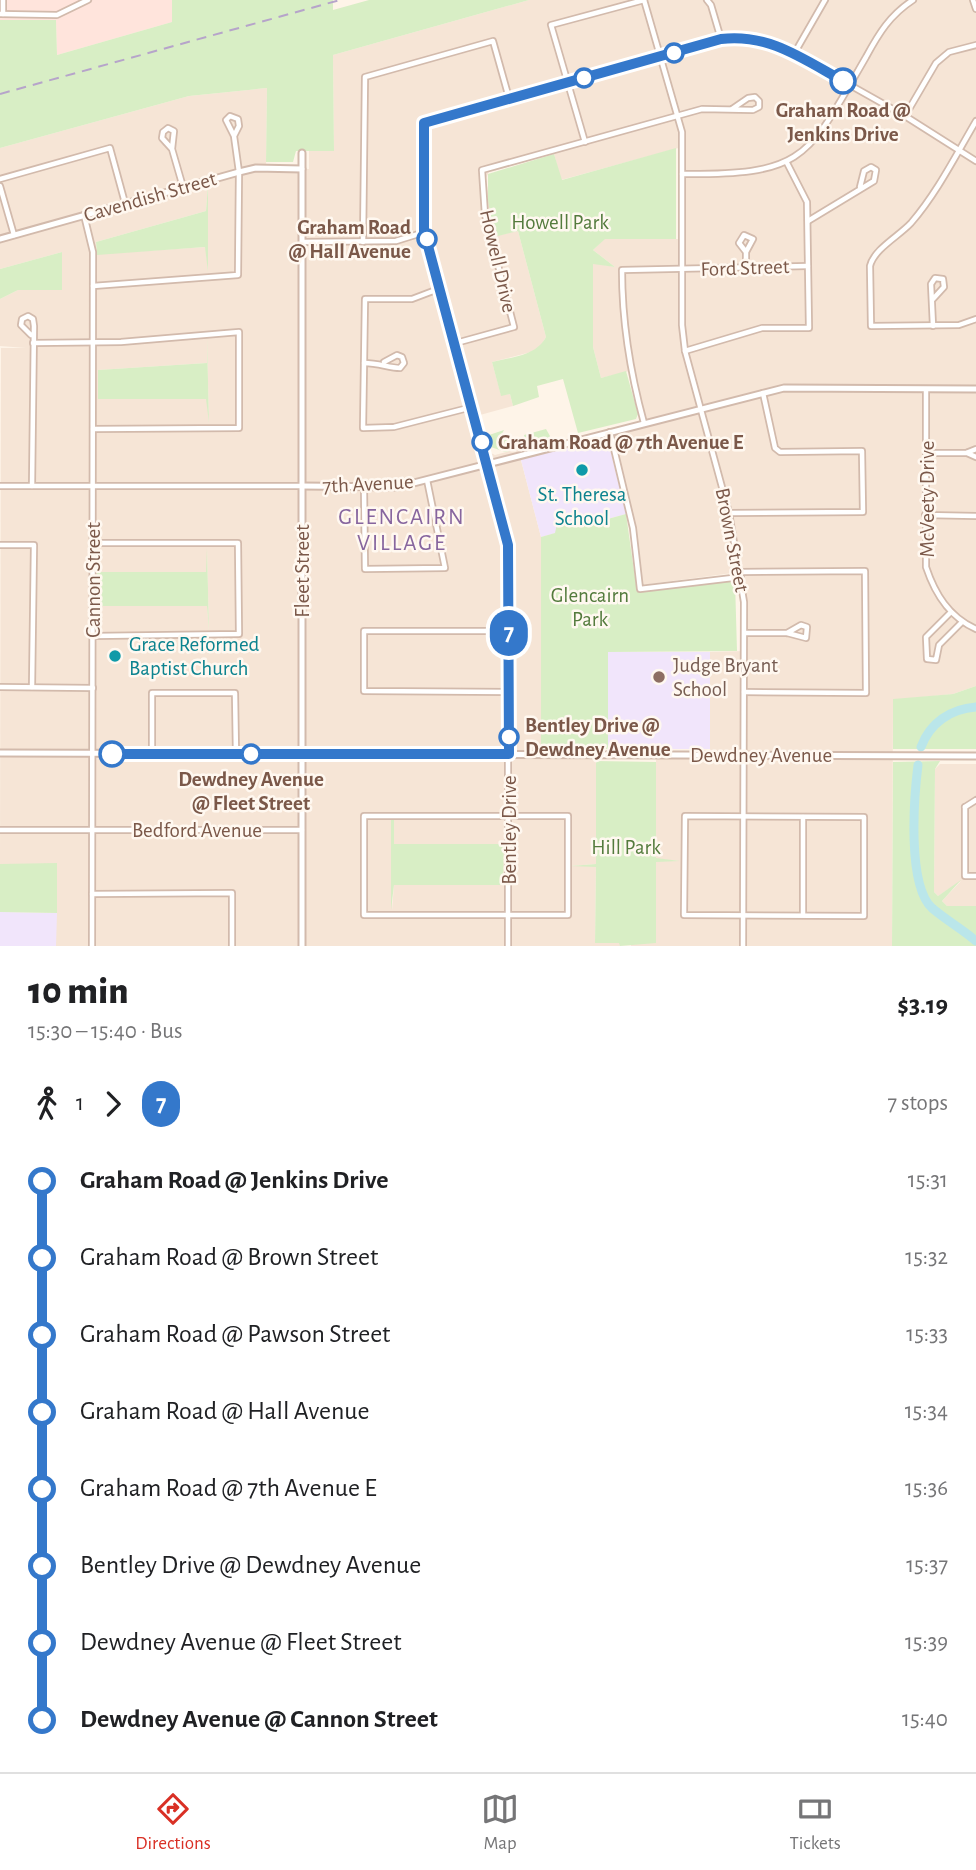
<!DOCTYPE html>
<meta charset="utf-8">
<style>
body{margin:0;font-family:"Alegreya Sans",sans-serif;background:#f2f2f2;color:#202124;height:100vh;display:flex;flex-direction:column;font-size:26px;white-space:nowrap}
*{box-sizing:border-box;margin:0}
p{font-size:23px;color:#757577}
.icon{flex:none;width:38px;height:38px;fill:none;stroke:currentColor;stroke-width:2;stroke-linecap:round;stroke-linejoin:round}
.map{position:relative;height:946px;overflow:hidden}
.drawer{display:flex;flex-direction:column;background:#fff;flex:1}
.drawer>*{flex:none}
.badge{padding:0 14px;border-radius:23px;font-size:24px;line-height:46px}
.map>.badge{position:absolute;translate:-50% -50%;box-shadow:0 0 0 4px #fff}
.legs{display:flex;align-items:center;gap:10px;height:77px;padding:0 28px;font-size:23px}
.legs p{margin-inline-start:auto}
.overview{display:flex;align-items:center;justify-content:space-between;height:119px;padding:0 28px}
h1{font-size:38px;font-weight:800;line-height:52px}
ul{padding:0 28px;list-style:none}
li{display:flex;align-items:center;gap:24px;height:77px;font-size:26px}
li i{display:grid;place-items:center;width:10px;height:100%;margin:0 9px;background:currentColor}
li i::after{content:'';width:18px;height:18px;margin:-9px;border:5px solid;border-radius:50%;background:#fff}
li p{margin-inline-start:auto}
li:first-child i{background:linear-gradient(#0000 50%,currentColor 0)}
li:last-child i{background:linear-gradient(currentColor 50%,#0000 0)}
.tabs{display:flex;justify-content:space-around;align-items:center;height:98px;border-top:2px solid #e0e0e0;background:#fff;font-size:19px;color:#757577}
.tabs a{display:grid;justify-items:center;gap:4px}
.tabs .selected{color:#d93025}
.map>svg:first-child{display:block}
.residential{fill:#f6e5d6;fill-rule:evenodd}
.commercial{fill:#ffe4dc}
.education{fill:#f1e5fb}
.green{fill:#d8eec5}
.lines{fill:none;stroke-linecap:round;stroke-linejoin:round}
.stream{stroke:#a0d7dd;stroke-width:2}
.river{stroke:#bae6ea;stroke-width:9}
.minor-casing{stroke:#d2baac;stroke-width:8}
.tertiary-casing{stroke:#d2baac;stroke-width:9}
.minor{stroke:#fff;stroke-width:4.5}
.tertiary{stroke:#fff;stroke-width:5}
.rail{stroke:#b6a4ca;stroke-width:2;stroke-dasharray:10 7;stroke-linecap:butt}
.line-1-casing{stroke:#fff;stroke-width:16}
.line-1{stroke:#3478cb;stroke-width:10}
.stop-1-dot{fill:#fff;stroke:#3478cb;stroke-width:3.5}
.culture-dot{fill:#0f9aa8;stroke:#fff8f0;stroke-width:2.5}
.education-dot{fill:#8d6e63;stroke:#fff8f0;stroke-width:2.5}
.labels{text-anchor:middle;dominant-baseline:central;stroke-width:5;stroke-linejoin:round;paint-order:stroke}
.stop-label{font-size:21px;font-weight:bold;fill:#7b5849;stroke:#fff8f0}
.street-label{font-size:21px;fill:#7b5849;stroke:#fff8f0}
.park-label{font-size:21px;fill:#547b3d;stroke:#fff8f0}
.culture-label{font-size:21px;fill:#0d838f;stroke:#fff8f0}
.education-label{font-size:21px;fill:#785e54;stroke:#fff8f0;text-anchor:start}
.neighbourhood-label{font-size:23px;letter-spacing:2px;fill:#87659e;stroke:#fff8f0}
</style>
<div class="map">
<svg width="976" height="946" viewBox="0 0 976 946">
<rect width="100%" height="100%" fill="#fef4e8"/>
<g class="residential">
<path d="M529,0H976V686L953,694L893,700L892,946H631V943L656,942V861H679L656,859V755H710V652L745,651L740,572L642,585L636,529L613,435L645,427L630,371L601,378L593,347V263L615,267L593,250L604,239H682V147L561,180L554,154L489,172L486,178L494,236L518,231L546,337L540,347L531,352L492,362L501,395L510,394L513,406L480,415L491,453L495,455L518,449L542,541L541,754L596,755V864L570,866H596L595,942L620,943V946H56V864H0L1,348H26L0,346V299L18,290H62V252L0,269V148L189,96L267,88L266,168L309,169V151H334L333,55ZM208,185V272L206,247L97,254L96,242L206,211ZM207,338L209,423L207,399L98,398V370L207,363ZM207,548L209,631L207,606L97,605V572H207ZM392,819L394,844H500L503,885H394L392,910Z"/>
<path d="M940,764H976V906H947L942,901L961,881L938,896L934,892L935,769Z"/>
</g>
<path class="commercial" d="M0,0H172V22L57,55L56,20H0Z"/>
<g class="education">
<path d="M607,437L626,514L541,537L521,460Z"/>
<rect x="608" y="652" width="102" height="97"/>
<path d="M0,912L57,913L56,946H0Z"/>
</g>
<g class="green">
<path d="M172,0H333V10L369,0H529L333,55L334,151H296L293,162H266L267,88L189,96L0,148V20H56L57,55L172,22Z"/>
<path d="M676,148V239H605L593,250L615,267L593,264V347L601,378L626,371L638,414L636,419L578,433L563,379L537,386L539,397L513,406L510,394L501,396L492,362C512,357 536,356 546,337L518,231L494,237L488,200V174L554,154L562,180Z"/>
<path d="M208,185V272L205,247L97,255L96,242L206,211Z"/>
<path d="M62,252V290H18L0,299V269Z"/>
<path d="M207,338L209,423L206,399H98V370L207,363Z"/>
<path d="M546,429L550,436L548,441L505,452L488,446L486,436L504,430L499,439H508L510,444L525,440L524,435Z"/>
<path d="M626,514L637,592L735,581L737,651L608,652V749L541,748V537L555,533L557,524L591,517L593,523Z"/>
<path d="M207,548L209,631L207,606H97V572H206Z"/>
<path d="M976,686V749H893V699L953,694Z"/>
<path d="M596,761L656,762V858L680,861L656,862V943L620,946L619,943H595L596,867L570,866L596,864Z"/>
<path d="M940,761L935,769L934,892L938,896L961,880L942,901L947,906H976V946H892L893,762Z"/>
<path d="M391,819H394V844H504L503,885H394L391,910Z"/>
<path d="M57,863V913L0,912V864Z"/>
</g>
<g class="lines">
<path class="stream" d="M934,909L935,906"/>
<g class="river">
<path d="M921,747C930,723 950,709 976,707"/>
<path d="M918,765C914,797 907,885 932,908C946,920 962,929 976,941"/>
</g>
<defs>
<g id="minor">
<path d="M3,0V14"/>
<path d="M644,0L682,132V325L685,351L729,513L744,602L743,946"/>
<path d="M707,0L711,5L721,39"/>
<path d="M973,0L976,9"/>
<path d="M0,14L57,15L88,0"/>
<path d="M794,54L825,0"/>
<path d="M905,116L936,63L949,52L976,45"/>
<path d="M976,121C956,155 937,193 911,223C899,236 874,249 870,266L871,326L959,325L976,319"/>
<path d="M585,142L551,25L644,0"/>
<path d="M172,149L174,131L168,128L163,132L162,138L172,149L183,187"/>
<path d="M682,174C805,175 807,159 866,57C879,33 890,15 913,0"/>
<path d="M0,179L110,148L125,203"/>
<path d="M0,186L14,235"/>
<path d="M84,215L93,252L92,946"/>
<path d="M808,221L874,181L876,170L871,167L864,171L860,187"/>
<path d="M303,242L396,241L425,232"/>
<path d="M363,242L365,77L493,41L509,98"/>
<path d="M746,252L753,239L744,235L739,243L746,252V265"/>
<path d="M93,286L238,275L239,172L234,136L226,120L230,116L238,119L239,126L234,136"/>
<path d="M441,288L412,299H365L363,428L394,427L472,407"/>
<path d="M933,299L944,287L943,279L935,278L931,284L933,326"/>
<path d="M31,335L21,325L22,319L28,316L33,319L34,326L32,486"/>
<path d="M33,343L121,342L239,332V428L93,429"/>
<path d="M456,343L514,327L485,215L482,170L702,109L753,110L759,107V101L755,97L748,98L732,109"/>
<path d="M685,351L762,328H809L807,202L787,163"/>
<path d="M364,363C379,363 389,368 400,368L404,363L402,357L397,355L384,362"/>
<path d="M926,390V567C935,594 949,617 976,629"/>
<path d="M644,423C630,372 622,324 622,270L808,266"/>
<path d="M610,432L633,528L640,589L741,577"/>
<path d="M927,453H966L976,449"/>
<path d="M967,453L976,457"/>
<path d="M0,486H302"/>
<path d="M364,487L365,569L445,568L427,480"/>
<path d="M729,513L863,512L862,451L780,452L775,448L763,393"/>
<path d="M925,515L976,516"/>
<path d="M0,545H34L32,687"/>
<path d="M740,572L865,571L866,693L744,692"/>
<path d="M951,612L926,637L927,659L936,660L939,645L962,622"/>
<path d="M509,631H364V691L509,692"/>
<path d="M745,633H787L806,638L807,627L801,625L787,633"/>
<path d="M93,636L239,634L238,543H93"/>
<path d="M0,687L93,688"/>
<path d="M152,754V693H235L236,754"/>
<path d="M965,807V876H976"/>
<path d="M965,807L976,800"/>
<rect x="364" y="816" width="204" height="99"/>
<path d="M685,816L864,817V916L684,915Z"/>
<path d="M803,817V915"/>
<path d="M0,830H302"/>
<path d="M92,894L232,893V946"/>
<path d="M508,946V545L425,232L424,123L721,39L740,36L777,44L905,116L976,161"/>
</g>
<g id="tertiary">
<path d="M0,239L239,172L256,168L302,169"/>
<path d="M302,486L398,487L784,388L976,389"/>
<path d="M0,753L976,756"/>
<path d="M302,946V153"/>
</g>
</defs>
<use href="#minor" class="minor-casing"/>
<use href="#tertiary" class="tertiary-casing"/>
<use href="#minor" class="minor"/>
<use href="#tertiary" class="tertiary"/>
<path class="rail" d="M0,94L340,0"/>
</g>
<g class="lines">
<defs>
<path id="line-1" d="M112,754H509L508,545L424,231V123L721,39C768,33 803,59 843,81"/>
</defs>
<use href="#line-1" class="line-1-casing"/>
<use href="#line-1" class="line-1"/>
</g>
<g class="stop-1-dot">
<circle cx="674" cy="53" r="9"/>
<circle cx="584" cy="78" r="9"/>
<circle cx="843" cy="81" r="12"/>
<circle cx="427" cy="239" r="9"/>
<circle cx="482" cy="442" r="9"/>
<circle cx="509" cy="737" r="9"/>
<circle cx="112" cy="754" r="12"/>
<circle cx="251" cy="754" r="9"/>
</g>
<g class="culture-dot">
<circle cx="582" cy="470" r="7"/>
<circle cx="115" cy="656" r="7"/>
</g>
<circle class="education-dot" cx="659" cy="677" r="7"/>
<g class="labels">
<g class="stop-label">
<text x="843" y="110">Graham Road @<tspan x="843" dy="24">Jenkins Drive</tspan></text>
<text x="411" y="227" text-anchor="end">Graham Road<tspan x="411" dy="24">@ Hall Avenue</tspan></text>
<text x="498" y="442" text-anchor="start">Graham Road @ 7th Avenue E</text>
<text x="525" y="725" text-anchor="start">Bentley Drive @<tspan x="525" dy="24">Dewdney Avenue</tspan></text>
<text x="251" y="779">Dewdney Avenue<tspan x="251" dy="24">@ Fleet Street</tspan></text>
</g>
<g class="street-label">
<text transform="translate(150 197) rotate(-16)">Cavendish Street</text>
<text transform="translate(498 261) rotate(77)">Howell Drive</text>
<text transform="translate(745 268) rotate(-2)">Ford Street</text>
<text transform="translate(368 484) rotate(-3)">7th Avenue</text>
<text transform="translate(927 499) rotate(-90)">McVeety Drive</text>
<text transform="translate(732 540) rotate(79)">Brown Street</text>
<text transform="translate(302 571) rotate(-90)">Fleet Street</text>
<text transform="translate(93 580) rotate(-90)">Cannon Street</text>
<text x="761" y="755">Dewdney Avenue</text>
<text x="197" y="830">Bedford Avenue</text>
<text transform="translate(509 830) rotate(-90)">Bentley Drive</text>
</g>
<g class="park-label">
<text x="560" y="222">Howell Park</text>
<text x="590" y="595">Glencairn<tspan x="590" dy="24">Park</tspan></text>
<text x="626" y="847">Hill Park</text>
</g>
<g class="culture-label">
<text x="582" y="494">St. Theresa<tspan x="582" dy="24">School</tspan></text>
<text x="129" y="644" text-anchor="start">Grace Reformed<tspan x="129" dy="24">Baptist Church</tspan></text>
</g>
<g class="education-label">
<text x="673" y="665">Judge Bryant<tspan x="673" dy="24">School</tspan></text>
</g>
<g class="neighbourhood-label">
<text x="402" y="517">GLENCAIRN<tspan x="402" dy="26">VILLAGE</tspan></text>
</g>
</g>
</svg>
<b class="badge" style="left:509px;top:633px;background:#3478cb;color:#fff">7</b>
</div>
<section class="drawer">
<div class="overview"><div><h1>10 min</h1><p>15:30 – 15:40 · Bus</p></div><b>$3.19</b></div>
<div class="legs"><svg class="icon" aria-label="walk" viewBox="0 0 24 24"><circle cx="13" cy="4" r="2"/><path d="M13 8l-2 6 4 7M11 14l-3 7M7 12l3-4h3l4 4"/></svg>1<svg class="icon" aria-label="forward" viewBox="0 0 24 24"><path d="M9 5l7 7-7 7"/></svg><b class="badge" style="background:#3478cb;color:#fff">7</b><p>7 stops</p></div>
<ul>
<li><i style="color:#3478cb"></i><b>Graham Road @ Jenkins Drive</b><p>15:31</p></li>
<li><i style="color:#3478cb"></i><span>Graham Road @ Brown Street</span><p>15:32</p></li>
<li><i style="color:#3478cb"></i><span>Graham Road @ Pawson Street</span><p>15:33</p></li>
<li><i style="color:#3478cb"></i><span>Graham Road @ Hall Avenue</span><p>15:34</p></li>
<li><i style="color:#3478cb"></i><span>Graham Road @ 7th Avenue E</span><p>15:36</p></li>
<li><i style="color:#3478cb"></i><span>Bentley Drive @ Dewdney Avenue</span><p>15:37</p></li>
<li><i style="color:#3478cb"></i><span>Dewdney Avenue @ Fleet Street</span><p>15:39</p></li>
<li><i style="color:#3478cb"></i><b>Dewdney Avenue @ Cannon Street</b><p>15:40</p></li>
</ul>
</section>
<nav class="tabs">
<a class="selected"><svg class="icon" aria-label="directions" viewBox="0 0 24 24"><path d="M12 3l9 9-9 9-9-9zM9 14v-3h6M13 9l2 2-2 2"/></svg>Directions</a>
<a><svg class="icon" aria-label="map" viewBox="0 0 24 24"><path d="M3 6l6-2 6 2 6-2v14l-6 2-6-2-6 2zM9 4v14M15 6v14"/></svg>Map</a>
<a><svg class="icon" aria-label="tickets" viewBox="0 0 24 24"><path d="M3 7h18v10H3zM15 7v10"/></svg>Tickets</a>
</nav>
